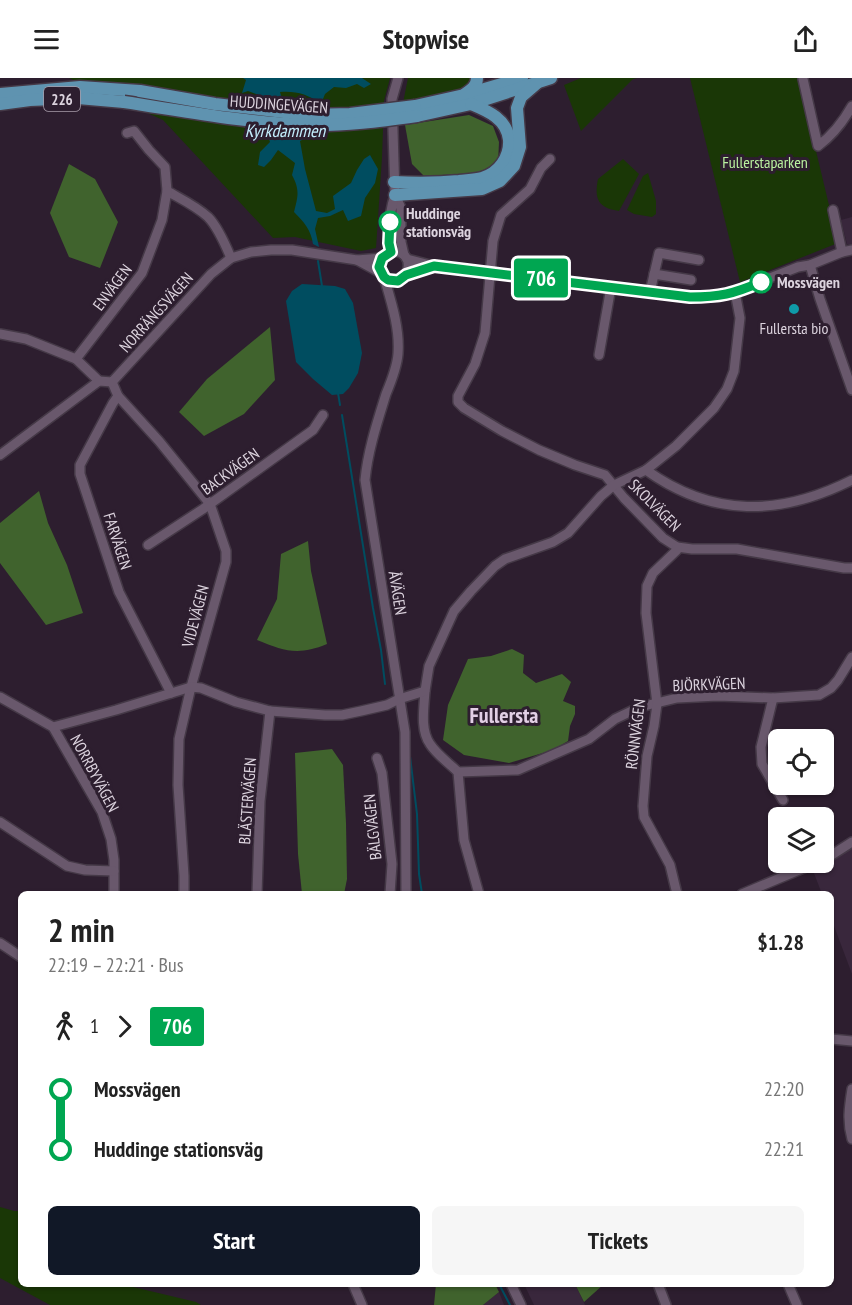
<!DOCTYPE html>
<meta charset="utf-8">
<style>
body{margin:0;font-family:"PT Sans Narrow",sans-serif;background:#f6f6f6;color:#222;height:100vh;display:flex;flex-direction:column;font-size:22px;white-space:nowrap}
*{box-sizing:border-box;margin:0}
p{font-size:20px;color:#767676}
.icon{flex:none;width:33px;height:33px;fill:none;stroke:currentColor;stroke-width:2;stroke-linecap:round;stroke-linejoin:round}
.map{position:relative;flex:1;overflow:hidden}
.details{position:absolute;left:18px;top:813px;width:816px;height:396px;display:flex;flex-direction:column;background:#fff;border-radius:9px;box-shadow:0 2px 4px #0004}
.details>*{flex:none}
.badge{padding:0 12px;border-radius:4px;font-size:21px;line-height:39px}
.controls{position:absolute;left:768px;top:651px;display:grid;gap:12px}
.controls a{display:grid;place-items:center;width:66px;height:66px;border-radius:9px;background:#fff;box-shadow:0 2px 4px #0004;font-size:30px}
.map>.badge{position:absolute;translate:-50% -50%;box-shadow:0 0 0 3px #fff}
.legs{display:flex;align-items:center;gap:9px;height:66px;padding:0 30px;font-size:20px}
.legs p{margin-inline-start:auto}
.summary{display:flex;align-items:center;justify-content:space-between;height:102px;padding:0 30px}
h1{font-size:33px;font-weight:700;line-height:45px}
.cta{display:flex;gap:12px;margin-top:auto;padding:12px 30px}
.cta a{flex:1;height:69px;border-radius:9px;background:#111827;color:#fff;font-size:24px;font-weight:700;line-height:69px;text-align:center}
.cta a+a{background:#f6f6f6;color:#222}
ul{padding:0 30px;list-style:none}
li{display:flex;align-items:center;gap:21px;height:60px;font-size:22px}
li i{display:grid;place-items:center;width:9px;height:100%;margin:0 8px;background:currentColor}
li i::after{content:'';width:15px;height:15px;margin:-8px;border:4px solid;border-radius:50%;background:#fff}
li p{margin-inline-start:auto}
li:first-child i{background:linear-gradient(#0000 50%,currentColor 0)}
li:last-child i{background:linear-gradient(currentColor 50%,#0000 0)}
header{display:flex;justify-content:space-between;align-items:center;height:78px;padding:0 30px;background:#fff;font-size:27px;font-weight:700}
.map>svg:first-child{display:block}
.built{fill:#39273c}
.green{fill:#1a3706}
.forest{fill:#40632d}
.water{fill:#004d60}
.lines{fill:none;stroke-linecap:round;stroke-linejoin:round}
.stream{stroke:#004d60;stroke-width:2}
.minor-casing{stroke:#453947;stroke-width:12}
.major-casing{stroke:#453947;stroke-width:15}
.minor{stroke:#69586c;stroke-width:9}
.major{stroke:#5f93b0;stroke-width:12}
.major-bridge-casing{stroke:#453947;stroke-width:15;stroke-linecap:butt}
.major-bridge{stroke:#5f93b0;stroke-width:12}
.line-1-casing{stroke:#fff;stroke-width:14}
.line-1{stroke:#00a651;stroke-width:9}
.stop-1-dot{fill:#fff;stroke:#00a651;stroke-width:3}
.culture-dot{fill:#0f9aa8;stroke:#2d1e2f;stroke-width:2}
.labels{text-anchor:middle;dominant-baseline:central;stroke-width:6;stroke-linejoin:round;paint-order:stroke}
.shield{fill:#2d1e2f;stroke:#a89daa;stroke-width:1.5}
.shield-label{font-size:15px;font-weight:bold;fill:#dcd3de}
.street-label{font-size:16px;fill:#dcd3de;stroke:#2d1e2f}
.park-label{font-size:16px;fill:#b9f09f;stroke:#2d1e2f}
.stop-label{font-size:16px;font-weight:bold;fill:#dcd3de;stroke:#2d1e2f;text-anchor:start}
.poi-label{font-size:16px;fill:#dcd3de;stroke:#2d1e2f}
.water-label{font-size:18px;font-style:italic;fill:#c2ecfb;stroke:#2d1e2f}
.district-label{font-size:22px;font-weight:bold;fill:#e2cfe5;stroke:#2d1e2f}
</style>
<header><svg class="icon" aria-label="menu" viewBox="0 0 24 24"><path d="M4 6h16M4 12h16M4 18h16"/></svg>Stopwise<svg class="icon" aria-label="share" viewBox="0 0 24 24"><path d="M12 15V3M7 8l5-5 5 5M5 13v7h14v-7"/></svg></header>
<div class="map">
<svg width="852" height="1227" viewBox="0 0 852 1227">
<rect width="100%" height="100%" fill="#2d1e2f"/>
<g class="built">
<path d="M852,139V166H847L841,142Z"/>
<path d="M852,763V896L831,840V816H822L810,785L824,784Z"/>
<path d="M524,1206H575L585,1227H534Z"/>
<path d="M499,1214L504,1227H483Z"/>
</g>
<g class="green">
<path d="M69,0H390L384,23L382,79L376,170L361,173L295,159L273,160L163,42Z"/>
<path d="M408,0H472V4L463,11L403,25Z"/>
<path d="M581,0H637L633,1L581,53L564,7Z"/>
<path d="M690,0H797L816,73L838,165L740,204Z"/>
<path d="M623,81L639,96L619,133C598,130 594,121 598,101Z"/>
<path d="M648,95L656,123V136L652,139L634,136L627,132L643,98Z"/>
<path d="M0,1129L14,1133H21V1206H124L129,1208L196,1224L201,1227H50L0,1200Z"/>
</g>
<g class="forest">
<path d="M469,37L493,48L499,64L498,85L477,95L424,98L412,86L405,47Z"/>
<path d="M69,86L95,101L118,144L100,190L69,179L50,135Z"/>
<path d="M270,249L275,302L244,336L204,358L179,334L207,301Z"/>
<path d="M39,413L48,445L67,487L83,535L46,547L0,485V445Z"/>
<path d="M308,463L311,493L327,566C298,578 284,573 257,562L277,521L281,476Z"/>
<path d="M512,571L524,577L523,595L536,605L562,596L571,604L563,623L575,628V636L570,648L568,663L553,672L509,685L464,677L443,662L448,627L468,581L491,578Z"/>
<path d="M332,671L343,687L346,745L347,801L344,816H302L298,776L295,675Z"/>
<path d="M436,1206H495L499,1214L483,1227H434Z"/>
<path d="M575,1206H604L584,1224Z"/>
</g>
<g class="water">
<path d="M243,0H362L371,6L364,10L357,6L346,10L334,9L325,16L321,26C307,16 297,13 280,14L283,24L303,44L310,58L300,63L305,91L316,133L327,135L335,131L333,118L351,105L357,92L364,81L370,77L378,91L375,105L365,120L361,138L348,143L343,132L330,138L318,140L315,151L319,169L313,166C311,152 304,144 294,134C298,118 300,112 292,97L295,85L278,72L271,82L264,89L258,87L260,74L270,64L264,47L253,45L262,35L259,17L248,13L242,15L246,2Z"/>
<path d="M302,206L335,208L345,211L353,225L362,275L358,295L349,310L343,316L332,317L313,301L296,284L286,223L292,213Z"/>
</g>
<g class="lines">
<g class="stream">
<path d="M318,183L322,208"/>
<path d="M338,315L340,327"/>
<path d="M342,337L373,530L381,572L385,606"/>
<path d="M409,670L417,736L419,796L422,816"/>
<path d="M499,1206L510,1227"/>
</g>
<defs>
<g id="minor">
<path d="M803,1L818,68C833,57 843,44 852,28"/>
<path d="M127,55L134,53L149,72L165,89L167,113C181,121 196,128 208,139C217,148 226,168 231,180"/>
<path d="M550,81L541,90L530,111L501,137L493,163L485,255L475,286L458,318V324L464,330L502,353L539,372L575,387L605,397L624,420L663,460L677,469L692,471H737L844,490H852"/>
<path d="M395,117L401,130V164L404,177"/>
<path d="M833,132L842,174"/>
<path d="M391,174C388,155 389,135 395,117L392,21L398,0"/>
<path d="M386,176C402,168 413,181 406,197"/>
<path d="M407,181L434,188L690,219H711L726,217L798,189L810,187L842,174L852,172"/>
<path d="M357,182L381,195L384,199L392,203H398L406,197L434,188"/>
<path d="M810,187L820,221L852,312"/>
<path d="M654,196L691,202"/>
<path d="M384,199C391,223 400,250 398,276C397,289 391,304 386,316C377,345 368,372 365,402L405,654L406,816"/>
<path d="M650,214L659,175L699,182"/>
<path d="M0,256L26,261L76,281L99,303"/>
<path d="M599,277L611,209"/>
<path d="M76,281L142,195L162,142L167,113"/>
<path d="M112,304L118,318L159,363L210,426L226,473V484L191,609L179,661L178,707L184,798V816"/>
<path d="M118,318L113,325L80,387V396L119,514L171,615"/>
<path d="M0,377L99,303L112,304L211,196L231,180L251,174L271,172H292L357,182L382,180"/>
<path d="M646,392C713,440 780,438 852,402"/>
<path d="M148,467L203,431L313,352L323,337"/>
<path d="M425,613C424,630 420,652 430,666C437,677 449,685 458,694L464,762L479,816"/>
<path d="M0,619L53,649L102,734L111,761L114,782V816"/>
<path d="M773,620L761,669L762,686L783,722"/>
<path d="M53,649L116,632L191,609L201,610L236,624L270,633L325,637H342L361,633L387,627L399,621L425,613L429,588L454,533L471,513L495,488L505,481L553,464L568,455L601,418L614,407L646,392L676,368L714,330L727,311L734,293L740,240L735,214"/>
<path d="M377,680L382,695L392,786L390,816"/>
<path d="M458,694L518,692L589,661L615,641L640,629L677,620L718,618L773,620L819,617L831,610L838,602L852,579"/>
<path d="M0,744L67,788L85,792L114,793"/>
<path d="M824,782L852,764"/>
<path d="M257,816L260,723L270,633"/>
<path d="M677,816L670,787L644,739L643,728L647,678L654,648L657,626L646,535L647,508L653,495L677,472V469"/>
<path d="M742,816L818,784"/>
<path d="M0,865L21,879"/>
<path d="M831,961L852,963"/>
<path d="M852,1011C849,1030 847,1043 852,1061"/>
<path d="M353,1206L362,1227"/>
<path d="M511,1206L521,1227"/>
<path d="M658,1206L666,1227"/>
<path d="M788,1206L797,1227"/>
</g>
<g id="major">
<path d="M0,16L80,9L140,13"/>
<path d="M465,16C471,12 477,8 477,0"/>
<path d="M0,26L30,22L78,20L124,24"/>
<path d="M415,28L464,17L522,0"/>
<path d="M417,38L471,26L551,0"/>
<path d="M394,104C416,105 437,105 459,103C467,102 475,102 482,100C499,95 510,79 509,62C507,41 488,33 471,26"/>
<path d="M395,117L482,111L500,103L514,88L520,69L517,30L521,19L536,6"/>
</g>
</defs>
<use href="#minor" class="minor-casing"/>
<use href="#major" class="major-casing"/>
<use href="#minor" class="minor"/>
<use href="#major" class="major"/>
<defs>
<g id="major-bridge">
<path d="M140,13L215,26L309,37L350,36L415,28"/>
<path d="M124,24C184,33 246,45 307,47C344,48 381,43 417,38"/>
</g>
</defs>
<use href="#major-bridge" class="major-bridge-casing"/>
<use href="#major-bridge" class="major-bridge"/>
</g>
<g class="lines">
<defs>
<path id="line-1" d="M390,144L389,165L391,174L382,180L379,189L384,199L388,202L398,203L406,197L434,188L690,219C720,219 733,216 761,204"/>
</defs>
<use href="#line-1" class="line-1-casing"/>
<use href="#line-1" class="line-1"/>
</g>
<g class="stop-1-dot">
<circle cx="390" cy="144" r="10"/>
<circle cx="761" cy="204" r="10"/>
</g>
<circle class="culture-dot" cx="794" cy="231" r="6"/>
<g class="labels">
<rect class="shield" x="44" y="9" width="36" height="24" rx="4.5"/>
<g class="shield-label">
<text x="62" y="21">226</text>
</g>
<g class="street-label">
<text transform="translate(279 26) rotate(4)">HUDDINGEVÄGEN</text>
<text transform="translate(112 209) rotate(-53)">ENVÄGEN</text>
<text transform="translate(156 234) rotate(-48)">NORRÄNGSVÄGEN</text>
<text transform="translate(230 393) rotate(-36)">BACKVÄGEN</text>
<text transform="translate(655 427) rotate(45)">SKOLVÄGEN</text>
<text transform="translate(118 463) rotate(72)">FARVÄGEN</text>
<text transform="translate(398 515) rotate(81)">ÅVÄGEN</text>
<text transform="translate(195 538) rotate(-75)">VIDEVÄGEN</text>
<text transform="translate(709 606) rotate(-2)">BJÖRKVÄGEN</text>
<text transform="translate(635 656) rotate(-83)">RÖNNVÄGEN</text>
<text transform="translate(95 695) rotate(62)">NORRBYVÄGEN</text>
<text transform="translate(247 723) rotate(-86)">BLÄSTERVÄGEN</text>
<text transform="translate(372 749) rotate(-96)">BÄLGVÄGEN</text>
</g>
<g class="park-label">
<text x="765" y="84">Fullerstaparken</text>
</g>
<g class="stop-label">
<text x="406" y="135">Huddinge<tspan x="406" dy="18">stationsväg</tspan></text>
<text x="777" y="204">Mossvägen</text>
</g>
<g class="poi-label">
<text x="794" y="250">Fullersta bio</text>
</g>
<g class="water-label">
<text x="285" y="52">Kyrkdammen</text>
</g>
<g class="district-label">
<text x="504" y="637">Fullersta</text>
</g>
</g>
</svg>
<div class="controls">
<a><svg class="icon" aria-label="locate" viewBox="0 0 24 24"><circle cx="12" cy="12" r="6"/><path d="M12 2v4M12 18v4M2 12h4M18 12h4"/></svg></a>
<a><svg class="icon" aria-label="layers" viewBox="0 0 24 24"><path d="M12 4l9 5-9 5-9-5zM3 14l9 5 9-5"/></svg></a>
</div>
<b class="badge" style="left:541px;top:200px;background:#00a651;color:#fff">706</b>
<section class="details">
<div class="summary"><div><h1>2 min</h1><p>22:19 – 22:21 · Bus</p></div><b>$1.28</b></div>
<div class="legs"><svg class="icon" aria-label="walk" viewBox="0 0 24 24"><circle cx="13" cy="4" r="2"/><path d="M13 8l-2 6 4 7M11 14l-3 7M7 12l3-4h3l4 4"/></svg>1<svg class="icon" aria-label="forward" viewBox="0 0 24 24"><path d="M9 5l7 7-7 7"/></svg><b class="badge" style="background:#00a651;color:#fff">706</b></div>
<ul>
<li><i style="color:#00a651"></i><b>Mossvägen</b><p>22:20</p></li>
<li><i style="color:#00a651"></i><b>Huddinge stationsväg</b><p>22:21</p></li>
</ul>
<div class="cta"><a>Start</a><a>Tickets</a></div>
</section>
</div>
